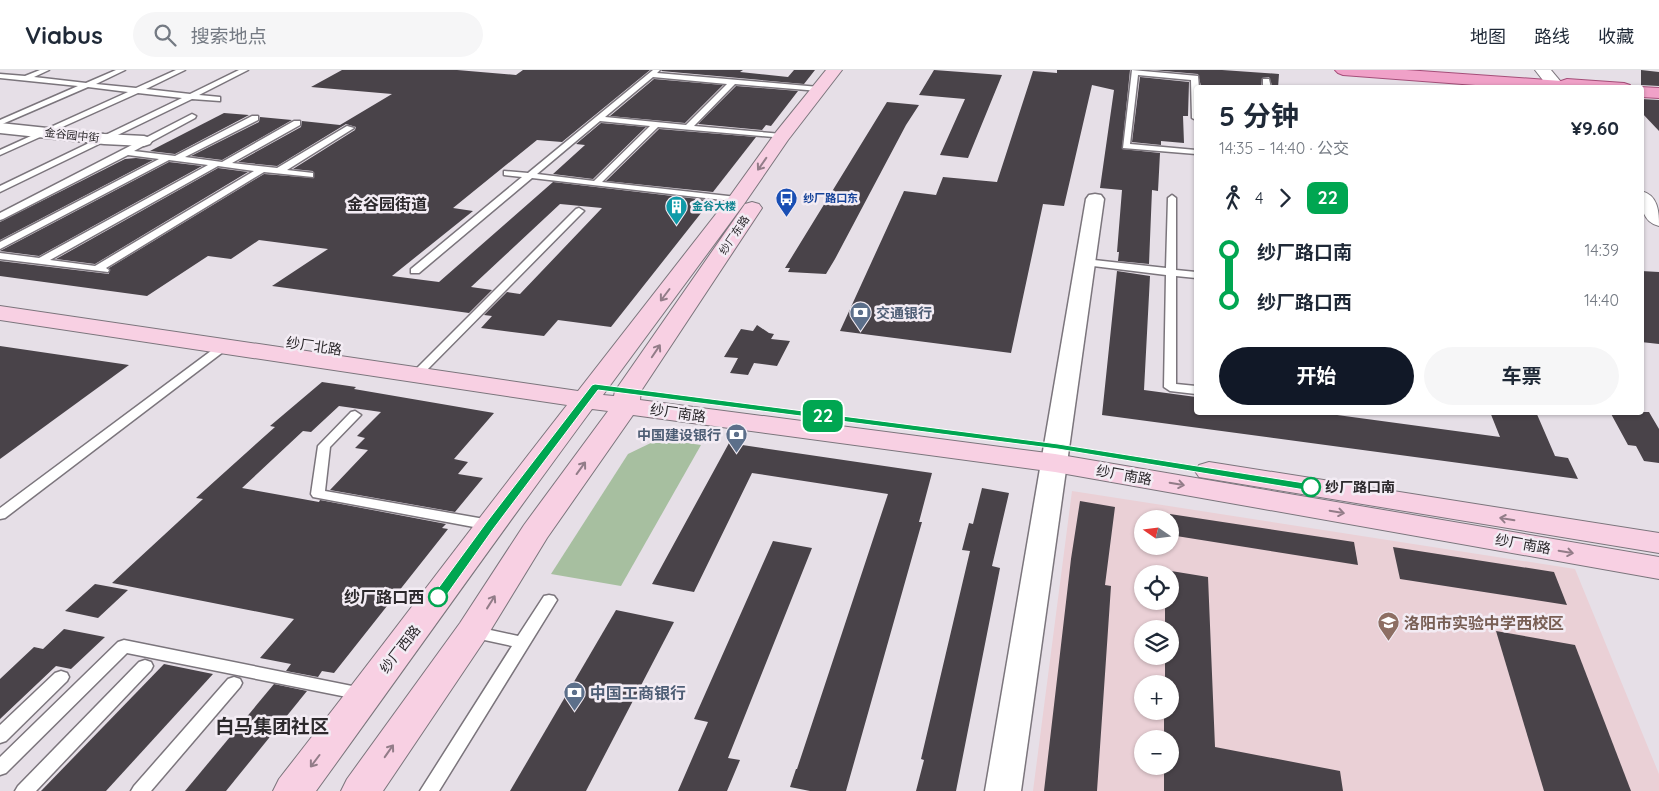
<!DOCTYPE html>
<html lang="zh">
<meta charset="utf-8">
<style>
body{margin:0;font-family:Quicksand,"Noto Sans SC",sans-serif;background:#f6f6f7;color:#1f2937;height:100vh;display:flex;flex-direction:column;font-size:19px;white-space:nowrap}
*{box-sizing:border-box;margin:0}
p{font-size:16px;color:#747a83}
.icon{flex:none;width:28px;height:28px;fill:none;stroke:currentColor;stroke-width:2;stroke-linecap:round;stroke-linejoin:round}
.map{position:relative;flex:1;overflow:hidden}
.side{position:absolute;left:1194px;top:15px;width:450px;height:330px;display:flex;flex-direction:column;background:#fff;border-radius:5px;box-shadow:0 1px 4px #0004}
.side>*{flex:none}
.badge{padding:0 10px;border-radius:8px;font-size:18px;line-height:32px}
.needle{width:32px;rotate:284deg}
.buttons{position:absolute;left:1134px;top:440px;display:grid;gap:10px}
.buttons a{display:grid;place-items:center;width:45px;height:45px;border-radius:50%;background:#fff;box-shadow:0 1px 4px #0004;font-size:25px}
.map>.badge{position:absolute;translate:-50% -50%;box-shadow:0 0 0 2px #fff}
.legs{display:flex;align-items:center;gap:8px;height:55px;padding:0 25px;font-size:16px}
.legs p{margin-inline-start:auto}
.headline{display:flex;align-items:center;justify-content:space-between;height:85px;padding:0 25px}
h1{font-size:28px;font-weight:700;line-height:38px}
.cta{display:flex;gap:10px;margin-top:auto;padding:10px 25px}
.cta a{flex:1;height:58px;border-radius:30px;background:#111827;color:#fff;font-size:20px;font-weight:700;line-height:58px;text-align:center}
.cta a+a{background:#f6f6f7;color:#1f2937}
ul{padding:0 25px;list-style:none}
li{display:flex;align-items:center;gap:18px;height:50px;font-size:19px}
li i{display:grid;place-items:center;width:8px;height:100%;margin:0 6px;background:currentColor}
li i::after{content:'';width:12px;height:12px;margin:-6px;border:4px solid;border-radius:50%;background:#fff}
li p{margin-inline-start:auto}
li:first-child i{background:linear-gradient(#0000 50%,currentColor 0)}
li:last-child i{background:linear-gradient(currentColor 50%,#0000 0)}
header{display:flex;align-items:center;gap:30px;box-sizing:border-box;height:70px;padding:0 25px;background:#fff;border-bottom:1px solid #e0e1e3}
header strong{font-size:24px}
nav{display:flex;gap:28px;margin-inline-start:auto;font-size:18px}
.search{width:350px;height:45px;background:#f6f6f7;display:flex;align-items:center;gap:12px;box-sizing:border-box;padding:0 18px;border-radius:28px;color:#747a83;font-size:19px}
.map>svg:first-child{display:block}
.education{fill:#ead0d6;fill-rule:evenodd}
.green{fill:#a7bfa0}
.building{fill:#494349}
.lines{fill:none;stroke-linecap:round;stroke-linejoin:round}
.service-casing{stroke:#7b757c;stroke-width:3}
.minor-casing{stroke:#7b757c;stroke-width:3}
.tertiary-casing{stroke:#7b757c;stroke-width:2}
.secondary-casing{stroke:#7b757c;stroke-width:2}
.primary-casing{stroke:#a54e79;stroke-width:2}
.service{fill:#fff;fill-rule:evenodd}
.minor{fill:#fff;fill-rule:evenodd}
.tertiary{fill:#fff;fill-rule:evenodd}
.secondary{fill:#f8d0e3;fill-rule:evenodd}
.primary{fill:#f0a1c8;fill-rule:evenodd}
.oneway{stroke:#927c88}
.line-1{fill:#00a651;stroke:#fff}
.stop-1-dot{fill:#fff;stroke:#00a651;stroke-width:2.5}
.labels{text-anchor:middle;dominant-baseline:central;stroke-width:5;stroke-linejoin:round;paint-order:stroke}
.far-street-label{font-size:11px;fill:#2c292c;stroke:#f3ecf4}
.far-transit-label{font-size:11px;font-weight:bold;fill:#164399;stroke:#f3ecf4;text-anchor:start}
.far-culture-label{font-size:11px;font-weight:bold;fill:#0d838f;stroke:#f3ecf4;text-anchor:start}
.service-label{font-size:14px;font-weight:bold;fill:#4e5e75;stroke:#f3ecf4;text-anchor:start}
.street-label{font-size:14px;fill:#2c292c;stroke:#f3ecf4}
.stop-label{font-size:14px;font-weight:bold;fill:#2c292c;stroke:#f3ecf4;text-anchor:start}
.far-district-label{font-size:16px;font-weight:bold;fill:#2c292c;stroke:#f3ecf4}
.near-stop-label{font-size:16px;font-weight:bold;fill:#2c292c;stroke:#f3ecf4;text-anchor:end}
.near-education-label{font-size:16px;font-weight:bold;fill:#785e54;stroke:#f3ecf4;text-anchor:start}
.near-service-label{font-size:16px;font-weight:bold;fill:#4e5e75;stroke:#f3ecf4;text-anchor:start}
.near-quarter-label{font-size:19px;font-weight:bold;fill:#2c292c;stroke:#f3ecf4}
</style>
<header>
<strong>Viabus</strong>
<div class="search"><svg class="icon" aria-label="search" viewBox="0 0 24 24"><circle cx="10" cy="10" r="6"/><path d="M15 15l6 6"/></svg>搜索地点</div>
<nav><a>地图</a><a>路线</a><a>收藏</a></nav>
</header>
<div class="map">
<svg width="1659" height="721" viewBox="0 0 1659 721">
<rect width="100%" height="100%" fill="#e6dfe7"/>
<path class="education" d="M1072,421L1575,499L1659,704V721H1033ZM1142,449H1170V476H1142ZM1142,504H1170V531H1142ZM1142,559H1170V586H1142ZM1142,614H1170V641H1142ZM1142,669H1170V696H1142Z"/>
<path class="green" d="M659,369L701,375L621,516L551,504L628,384Z"/>
<g class="building">
<path d="M342,0H457L516,5L523,0H650L562,72L537,70L453,138L473,141L392,206L439,212L553,112L707,130L705,132L709,133L611,257L558,250L544,266L481,258L492,246L484,245L507,222L520,224L602,138L560,134L471,217L492,220L469,243L272,216L328,179L259,170L231,189L208,186L147,226L0,206V191L109,204V198L264,104L314,108L313,101L293,99L355,60L356,57L346,54L277,96L238,92L301,57L302,51L340,55L392,24L311,17Z"/>
<path d="M662,0H743L740,2L788,7L794,0H815L804,14L661,1Z"/>
<path d="M934,0L1002,5L968,88L940,85L965,29L919,25Z"/>
<path d="M1057,0H1130L1122,79L1160,83L1158,121L1152,120L1149,194L1118,191L1119,182H1117L1122,120L1100,118L1114,20L1092,15L1064,136L1043,134L1011,283L840,261L904,121L936,125L943,107L997,112L1033,1L1057,3Z"/>
<path d="M1153,0H1222L1279,4L1278,18H1273L1269,7L1262,8L1261,18L1201,16L1198,4Z"/>
<path d="M1641,0L1659,2V16L1641,15Z"/>
<path d="M1140,7L1189,12L1188,46H1183L1184,73L1161,71V75L1132,72Z"/>
<path d="M654,9L723,15L685,53L610,46Z"/>
<path d="M736,16L798,21L771,56L766,55L762,60L698,54Z"/>
<path d="M1641,29L1659,30V61L1641,42Z"/>
<path d="M887,32L919,35L906,55L835,189L826,204L788,202L790,198H785Z"/>
<path d="M224,43L249,45L175,84L150,81Z"/>
<path d="M260,47L292,50L222,90L191,86L259,52Z"/>
<path d="M601,53L646,57L593,109L553,104L585,75L576,74Z"/>
<path d="M659,59L756,67L713,122L606,111Z"/>
<path d="M136,88L153,90L0,170V152L125,89Z"/>
<path d="M169,92L202,96L39,186L0,181Z"/>
<path d="M218,98L248,102L95,194L56,189Z"/>
<path d="M1117,201L1150,206L1144,320L1196,327V342H1315L1500,367L1490,342H1536L1555,386L1568,388L1578,409L1102,345Z"/>
<path d="M1641,201L1659,202V274L1641,272Z"/>
<path d="M757,255L769,263L774,264L771,269L790,271L777,296L754,293L748,305L730,303L738,288L724,287L741,259L753,261Z"/>
<path d="M0,276L129,295L0,389Z"/>
<path d="M322,312L356,317L354,319L494,343L454,389L468,392L458,404L483,408L455,442L330,420L368,380L355,378L365,368L357,366L381,342L339,336L311,362L303,361L242,418L319,432L320,430L446,454L442,458L448,459L334,603L322,601L318,607L286,601L291,594L260,588L294,549L112,513L203,429L196,428L275,357L270,356Z"/>
<path d="M1610,342H1649L1659,359V393L1644,391L1636,376L1628,375Z"/>
<path d="M729,373L932,403L919,452H922L846,721H810L790,717L796,699H797L888,424L752,403L694,522L652,514Z"/>
<path d="M982,418L1009,423L992,496L1000,498L956,721H916L924,690L921,689L970,481L962,480L969,453L973,454Z"/>
<path d="M1080,431L1115,437L1105,515L1111,516L1097,721H1044L1071,489Z"/>
<path d="M1170,444L1354,472L1358,495L1170,465Z"/>
<path d="M773,471L812,478L728,688L740,690L727,721H678L708,652L694,649Z"/>
<path d="M1393,477L1554,502L1567,535L1400,509Z"/>
<path d="M1165,500L1208,507L1215,677L1340,701L1343,721H1164V696H1170V669H1164V641H1170V614H1165V586H1170V559H1165V531H1170V504H1165Z"/>
<path d="M95,514L128,520L98,548L65,541Z"/>
<path d="M616,540L674,552L586,721H510Z"/>
<path d="M64,559L105,567L71,599L56,596L0,649V609L34,577L43,579Z"/>
<path d="M1496,561L1575,575L1631,721H1544Z"/>
<path d="M164,594L213,604L106,721H41Z"/>
<path d="M274,614L307,621L226,721H185Z"/>
</g>
<g class="lines">
<defs>
<g id="service">
<path d="M40,0H49L34,7L86,13L116,0H125L96,14L136,18L176,0H185L146,19L190,24L239,0H248L199,25L220,27V31L192,29L0,122V116L182,28L138,23L0,85V80L128,22L88,17L0,55V50L78,16L0,8V4L25,6Z"/>
<path d="M653,0H660L657,3L819,17L823,19L819,21L735,14L694,56L782,64L786,66L785,68L658,57L602,112L737,127L741,130L740,132L532,108L419,203H411V199L522,107L504,105V101L528,103ZM653,7L727,14L686,55L605,47ZM600,51L650,56L594,111L537,104Z"/>
<path d="M1132,0L1198,6L1199,18H1196V50L1192,48L1191,10L1138,5L1130,74L1196,80V84L1123,78Z"/>
<path d="M1263,9H1269L1271,18H1263Z"/>
<path d="M192,44L196,46L195,48L134,81L175,86L252,46H258V50L185,87L222,92L294,51H300V55L232,93L277,98L347,56L354,58L287,100L313,103V107L264,102L106,198L109,200L108,202L0,189V183L39,188L208,95L169,90L0,179V172L159,89L128,85L3,149L0,150V143ZM218,96L254,101L95,196L50,190Z"/>
<path d="M1172,125L1176,128V200L1196,202V208L1176,206V314L1196,316V324L1170,321L1164,317L1166,205L1085,195L1080,192L1085,189L1166,198L1168,128Z"/>
<path d="M579,138L584,141L582,143L420,307H412L410,305L576,139Z"/>
<path d="M223,274L229,277L227,279L5,448L0,449V438L219,275Z"/>
<path d="M355,341L361,345L330,377L325,421L490,450L495,452L497,455L495,458L490,460L313,427L311,424L318,376L351,342Z"/>
<path d="M549,525L554,526L557,530L439,721H420L512,576L466,566L464,562L466,558L472,556L518,566L544,526Z"/>
<path d="M124,570L362,618L368,619L370,624L368,629L362,630L127,583L6,703L0,705V687L118,572Z"/>
<path d="M145,590L151,592L153,596L151,600L36,721H15L18,716L139,592Z"/>
<path d="M61,601L67,603L69,607L67,611L6,671L0,673V655L55,603Z"/>
<path d="M234,607L240,609L242,613L240,617L151,721H131L134,716L228,609Z"/>
</g>
<g id="minor">
<path d="M0,53L104,64L144,66L150,68L152,71L150,74L144,76L104,74L0,63Z"/>
<path d="M1095,124L1101,125L1104,129L1021,721H985L1086,129L1089,125Z"/>
</g>
<g id="tertiary">
<path d="M1535,0H1551L1566,18H1549Z"/>
<path d="M1641,121C1658,125 1659,141 1659,156C1642,152 1641,136 1641,121Z"/>
</g>
<g id="secondary">
<path d="M826,0H842L788,70L744,134L603,325L614,326L615,321L745,134L752,132L759,134L762,138L641,321L640,330L1055,384L1659,487V509L1055,402L633,345L547,468L484,571L383,721H341L347,709L460,553L524,455L608,341L592,339C499,465 408,594 316,721H273L279,709C376,585 470,459 567,335L0,250V236L578,321L730,126L776,62Z"/>
<path d="M1209,392L1659,463V483L1199,407L1195,401L1199,395Z"/>
</g>
<g id="primary">
<path d="M1335,0H1406L1561,11L1567,9L1624,13L1630,15L1632,18H1515L1343,5L1338,3Z"/>
<path d="M1641,17L1659,18V28L1641,27Z"/>
</g>
</defs>
<use href="#service" class="service-casing"/>
<use href="#minor" class="minor-casing"/>
<use href="#tertiary" class="tertiary-casing"/>
<use href="#secondary" class="secondary-casing"/>
<use href="#primary" class="primary-casing"/>
<use href="#service" class="service"/>
<use href="#minor" class="minor"/>
<use href="#tertiary" class="tertiary"/>
<use href="#secondary" class="secondary"/>
<use href="#primary" class="primary"/>
</g>
<defs><path id="oneway-shaft" d="M-6 0H5M1.5-3L5.5 0L1.5 3" fill="none" stroke-width="1.6" stroke-linecap="round" stroke-linejoin="round" transform="scale(1.25)"/></defs>
<g class="oneway">
<use href="#oneway-shaft" transform="translate(762 94) rotate(125)"/>
<use href="#oneway-shaft" transform="translate(665 225) rotate(127)"/>
<use href="#oneway-shaft" transform="translate(656 281) rotate(-56)"/>
<use href="#oneway-shaft" transform="translate(581 398) rotate(-54)"/>
<use href="#oneway-shaft" transform="translate(1177 414) rotate(10)"/>
<use href="#oneway-shaft" transform="translate(1337 442) rotate(10)"/>
<use href="#oneway-shaft" transform="translate(1507 449) rotate(-171)"/>
<use href="#oneway-shaft" transform="translate(1566 482) rotate(10)"/>
<use href="#oneway-shaft" transform="translate(491 532) rotate(-58)"/>
<use href="#oneway-shaft" transform="translate(389 681) rotate(-55)"/>
<use href="#oneway-shaft" transform="translate(315 691) rotate(127)"/>
</g>
<path class="line-1" d="M595,314L1058,374L1311,414L1316,417L1311,421L1058,379L598,320L494,458L443,530H434L433,527L434,524L486,453L592,315Z"/>
<defs>
<symbol id="bus-pin" viewBox="-11 -11 22 30"><path d="M0 17L-7.5 6A9.5 9.5 0 1 1 7.5 6Z" fill="#1a4fb4" stroke="#f3ecf4"/><path d="M-5-6H5V4H4V6H2V4H-2V6H-4V4H-5ZM-3.5-4V0h7V-4ZM-3.5 1.2v1.5H-2V1.2ZM2 1.2v1.5H3.5V1.2Z" fill="#fff"/></symbol>
<symbol id="building-pin" viewBox="-11 -11 22 30"><path d="M0 17L-7.5 6A9.5 9.5 0 1 1 7.5 6Z" fill="#0f9aa8" stroke="#f3ecf4"/><path d="M-4-6H4V6H1V3H-1V6H-4ZM-2.5-4.3h1.7v1.8h-1.7ZM.8-4.3h1.7v1.8H.8ZM-2.5-1h1.7V.8h-1.7ZM.8-1h1.7V.8H.8Z" fill="#fff"/></symbol>
<symbol id="bank-pin" viewBox="-11 -11 22 30"><path d="M0 17L-7.5 6A9.5 9.5 0 1 1 7.5 6Z" fill="#5c6f8a" stroke="#f3ecf4"/><path d="M-6-4H6V4H-6ZM0-2.3a2.3 2.3 0 1 0 0 4.6a2.3 2.3 0 1 0 0-4.6Z" fill="#fff"/></symbol>
<symbol id="school-pin" viewBox="-11 -11 22 30"><path d="M0 17L-7.5 6A9.5 9.5 0 1 1 7.5 6Z" fill="#8d6e63" stroke="#f3ecf4"/><path d="M0-5L7-2L0 1L-7-2ZM-4 1L0 2.5L4 1V4Q0 6-4 4Z" fill="#fff"/></symbol>
</defs>
<g fill-rule="evenodd">
<use href="#bus-pin" x="774" y="116" width="25" height="34"/>
<use href="#building-pin" x="664" y="124" width="25" height="34"/>
<use href="#bank-pin" x="848" y="230" width="25" height="34"/>
<use href="#bank-pin" x="724" y="352" width="25" height="34"/>
<use href="#school-pin" x="1376" y="540" width="25" height="34"/>
<use href="#bank-pin" x="562" y="610" width="25" height="34"/>
</g>
<g class="stop-1-dot">
<circle cx="1311" cy="417" r="9"/>
<circle cx="438" cy="527" r="9"/>
</g>
<g class="labels">
<g class="far-street-label">
<text transform="translate(72 65) rotate(6)">金谷园中街</text>
<text transform="translate(734 165) rotate(-56)">纱厂东路</text>
</g>
<g class="far-transit-label">
<text x="803" y="128">纱厂路口东</text>
</g>
<g class="far-culture-label">
<text x="692" y="136">金谷大楼</text>
</g>
<g class="service-label">
<text x="876" y="243">交通银行</text>
<text x="721" y="365" text-anchor="end">中国建设银行</text>
</g>
<g class="street-label">
<text transform="translate(314 276) rotate(8)">纱厂北路</text>
<text transform="translate(678 343) rotate(8)">纱厂南路</text>
<text transform="translate(1124 405) rotate(10)">纱厂南路</text>
<text transform="translate(1523 474) rotate(10)">纱厂南路</text>
<text transform="translate(400 579) rotate(-52)">纱厂西路</text>
</g>
<g class="stop-label">
<text x="1325" y="417">纱厂路口南</text>
</g>
<g class="far-district-label">
<text x="387" y="134">金谷园街道</text>
</g>
<g class="near-stop-label">
<text x="424" y="527">纱厂路口西</text>
</g>
<g class="near-education-label">
<text x="1404" y="553">洛阳市实验中学西校区</text>
</g>
<g class="near-service-label">
<text x="590" y="623">中国工商银行</text>
</g>
<g class="near-quarter-label">
<text x="272" y="656">白马集团社区</text>
</g>
</g>
</svg>
<div class="buttons">
<a><svg class="needle" viewBox="-14 -14 28 28"><path d="M0-13l5 13h-10z" fill="#e53935"/><path d="M0 13l5-13h-10z" fill="#747a83"/></svg></a>
<a><svg class="icon" aria-label="locate" viewBox="0 0 24 24"><circle cx="12" cy="12" r="6"/><path d="M12 2v4M12 18v4M2 12h4M18 12h4"/></svg></a>
<a><svg class="icon" aria-label="layers" viewBox="0 0 24 24"><path d="M12 4l9 5-9 5-9-5zM3 14l9 5 9-5"/></svg></a>
<a>+</a>
<a>−</a>
</div>
<b class="badge" style="left:823px;top:346px;background:#00a651;color:#fff">22</b>
<section class="side">
<div class="headline"><div><h1>5 分钟</h1><p>14:35 – 14:40 · 公交</p></div><b>¥9.60</b></div>
<div class="legs"><svg class="icon" aria-label="walk" viewBox="0 0 24 24"><circle cx="13" cy="4" r="2"/><path d="M13 8l-2 6 4 7M11 14l-3 7M7 12l3-4h3l4 4"/></svg>4<svg class="icon" aria-label="forward" viewBox="0 0 24 24"><path d="M9 5l7 7-7 7"/></svg><b class="badge" style="background:#00a651;color:#fff">22</b></div>
<ul>
<li><i style="color:#00a651"></i><b>纱厂路口南</b><p>14:39</p></li>
<li><i style="color:#00a651"></i><b>纱厂路口西</b><p>14:40</p></li>
</ul>
<div class="cta"><a>开始</a><a>车票</a></div>
</section>
</div>
